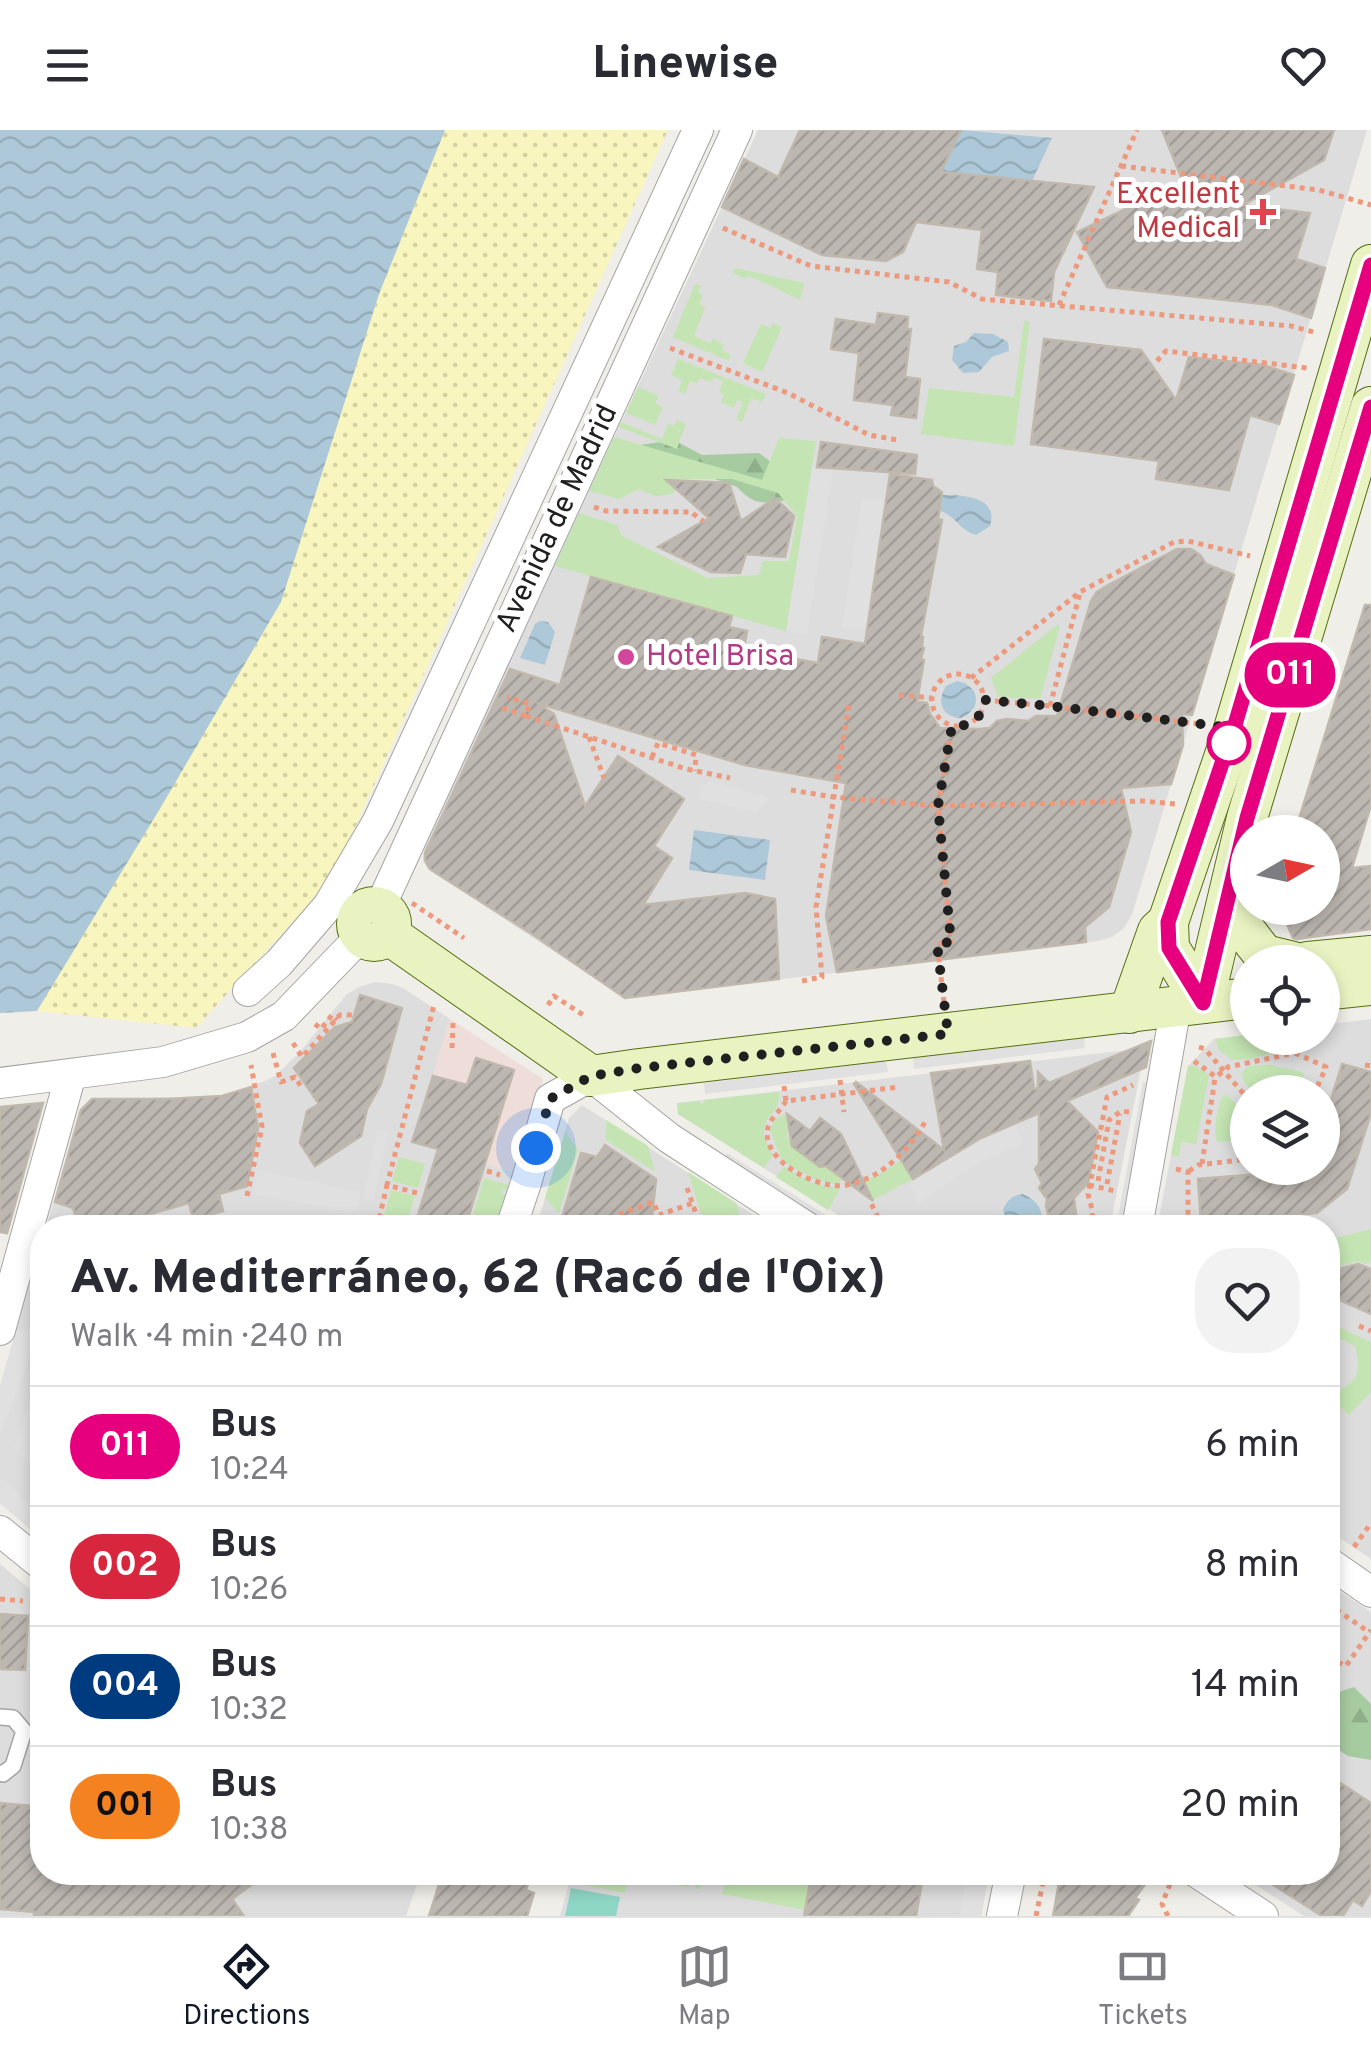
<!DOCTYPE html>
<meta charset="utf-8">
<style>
body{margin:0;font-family:Overpass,sans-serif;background:#f2f2f3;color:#2b2b33;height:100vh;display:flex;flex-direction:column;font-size:38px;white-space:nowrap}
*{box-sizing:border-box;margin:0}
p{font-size:32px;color:#7c7c81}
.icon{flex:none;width:55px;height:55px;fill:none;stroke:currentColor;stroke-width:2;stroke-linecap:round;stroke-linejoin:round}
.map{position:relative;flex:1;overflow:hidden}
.drawer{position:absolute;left:30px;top:1085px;width:1310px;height:670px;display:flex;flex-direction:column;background:#fff;border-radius:40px;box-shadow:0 5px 15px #0003}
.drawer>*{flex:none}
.badge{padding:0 20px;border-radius:32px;font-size:35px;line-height:65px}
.needle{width:65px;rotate:81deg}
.fabs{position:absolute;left:1230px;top:685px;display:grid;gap:20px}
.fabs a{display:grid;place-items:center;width:110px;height:110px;border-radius:50%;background:#fff;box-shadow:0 5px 15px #0003;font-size:50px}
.you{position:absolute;width:50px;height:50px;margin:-25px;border:8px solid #fff;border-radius:50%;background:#1a73e8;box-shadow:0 0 0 15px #1a73e833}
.map>.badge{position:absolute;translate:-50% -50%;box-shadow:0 0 0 5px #fff}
.round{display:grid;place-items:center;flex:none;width:105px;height:105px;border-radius:40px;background:#f2f2f3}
.head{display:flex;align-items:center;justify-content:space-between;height:170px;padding:0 40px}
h1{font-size:48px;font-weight:800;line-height:75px}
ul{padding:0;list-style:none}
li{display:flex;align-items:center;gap:30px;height:120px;padding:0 40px;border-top:2px solid #e1e1e2}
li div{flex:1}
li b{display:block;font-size:38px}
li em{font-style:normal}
li .badge{min-width:110px;font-weight:700;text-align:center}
header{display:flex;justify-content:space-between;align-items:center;height:130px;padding:0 40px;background:#fff;font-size:45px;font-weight:800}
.tabs{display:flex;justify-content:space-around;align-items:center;height:140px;border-top:2px solid #e1e1e2;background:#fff;font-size:28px;color:#7c7c81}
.tabs a{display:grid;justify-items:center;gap:5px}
.tabs .active{color:#111827}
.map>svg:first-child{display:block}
.residential{fill:#dedddd;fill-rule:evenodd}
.commercial{fill:#eeddd9}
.forest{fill:url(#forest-firs)}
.sand{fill:url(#sand-dots)}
.garden{fill:#c4e4b3}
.pitch{fill:#8ed6c5}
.parking{fill:#e0e0e0}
.water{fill:url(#water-waves)}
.building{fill:url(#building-hatch);stroke:#c0b8ac;stroke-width:2.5}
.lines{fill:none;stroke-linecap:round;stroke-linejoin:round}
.lane-casing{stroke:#a4a4a4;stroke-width:18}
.street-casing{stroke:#a4a4a4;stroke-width:32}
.secondary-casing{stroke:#556e11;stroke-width:42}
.path{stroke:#ec997d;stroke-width:5;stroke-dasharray:5 5;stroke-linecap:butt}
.lane{stroke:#fff;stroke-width:15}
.street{stroke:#fff;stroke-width:30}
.secondary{stroke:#e9f3c2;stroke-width:40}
.line-casing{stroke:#fff;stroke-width:22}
.line{stroke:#e6007e;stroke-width:15}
.walk{stroke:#202020;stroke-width:10;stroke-dasharray:0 18}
.health-dot{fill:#e0444e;stroke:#fff;stroke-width:4}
.hotel-dot{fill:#d1479c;stroke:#fff;stroke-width:4}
.stop-dot{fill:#fff;stroke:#e6007e;stroke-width:5}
.labels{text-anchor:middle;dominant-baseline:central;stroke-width:10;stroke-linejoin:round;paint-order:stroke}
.health-label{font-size:30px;fill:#be3a42;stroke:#fff;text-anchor:end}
.street-label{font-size:30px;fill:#202020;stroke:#fff}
.hotel-label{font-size:30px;fill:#b23c85;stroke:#fff;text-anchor:start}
</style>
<header><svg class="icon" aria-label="menu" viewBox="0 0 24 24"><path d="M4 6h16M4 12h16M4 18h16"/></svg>Linewise<svg class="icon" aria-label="heart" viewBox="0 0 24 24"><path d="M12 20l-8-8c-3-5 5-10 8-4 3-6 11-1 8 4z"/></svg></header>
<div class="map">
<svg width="1371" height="1786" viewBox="0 0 1371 1786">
<defs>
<pattern id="forest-firs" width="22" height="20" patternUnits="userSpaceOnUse" patternTransform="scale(2.5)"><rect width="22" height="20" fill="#a7cba1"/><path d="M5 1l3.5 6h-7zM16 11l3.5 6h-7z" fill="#8fae8a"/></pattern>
<pattern id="sand-dots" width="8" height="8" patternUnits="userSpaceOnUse" patternTransform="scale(2.5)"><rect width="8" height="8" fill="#f8f5be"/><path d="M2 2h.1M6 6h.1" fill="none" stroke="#d4d2a3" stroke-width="1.8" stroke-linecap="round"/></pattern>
<pattern id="water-waves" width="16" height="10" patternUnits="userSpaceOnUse" patternTransform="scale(2.5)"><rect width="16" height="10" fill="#adc8d8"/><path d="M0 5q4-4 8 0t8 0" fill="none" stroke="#95acb9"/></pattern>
<pattern id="building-hatch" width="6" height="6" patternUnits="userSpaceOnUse" patternTransform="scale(2.5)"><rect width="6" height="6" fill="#bdb7b1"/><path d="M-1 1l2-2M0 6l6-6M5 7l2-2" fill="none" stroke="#a29d98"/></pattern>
</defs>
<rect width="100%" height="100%" fill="#f0eee8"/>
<g class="residential">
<path d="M758,0H1367L1132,785L1124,798L1112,807L1098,811L625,868L428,739L423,731L424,720L493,566Z"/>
<path d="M375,852L392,854L403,858L450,889L413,1011L513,1042L496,1097L46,1098L79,981L84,976L95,969L222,966L265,951L275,946L299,923L346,865L359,857Z"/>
<path d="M1371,889V1429L1328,1400V1098H1157L1188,936L1214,909L1247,905L1248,908H1322L1323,895ZM1248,962H1322V1038H1248Z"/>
<path d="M1145,918L1110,1097H857L678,984L677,973Z"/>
<path d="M582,975L771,1096L770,1098H536L569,988Z"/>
<path d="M42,1110V1409L0,1373V1256Z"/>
<path d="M0,1434L42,1469V1742L421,1743L406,1786H0Z"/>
<path d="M1328,1454L1371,1482V1786H1304L1237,1743L1328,1742Z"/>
<path d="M572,1743H989L981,1786H560Z"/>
</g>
<path class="commercial" d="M450,889L543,949L513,1042L412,1012Z"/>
<g class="forest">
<path d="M674,310L702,325L759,323L793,349L790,370C763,372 757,378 737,357L626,317Z"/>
<path d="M1354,1557L1371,1574V1630L1348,1626L1328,1613V1573L1336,1563Z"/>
</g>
<path class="sand" d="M445,0H668L332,749L196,898L37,881L281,472L379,164Z"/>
<g class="garden">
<path d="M735,138L804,153L800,170L748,145L746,149L733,143Z"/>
<path d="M695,154L701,156L698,163L703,165L699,174L705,177L694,206L710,213L713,209L724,214L722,220L731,225L729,231L673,207Z"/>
<path d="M1024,191L1030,192L1014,316L921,304L929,258L1014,267Z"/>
<path d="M773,193L782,197L762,242L743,233L761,194L770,198Z"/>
<path d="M678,229L766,264L762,272L751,268L742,292L736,290L743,272L737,270L734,278L721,273L724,265L719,262L723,251L714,247L711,252L700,248L697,253L690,251L685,264L678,261L682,250L671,245Z"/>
<path d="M638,257L659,266L655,273L663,277L655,295L626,283Z"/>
<path d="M676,290L686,294L677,319L619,297L621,292L662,309L668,294L674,296Z"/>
<path d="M614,307L762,350L779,308L816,311L786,501L555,436L579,383L617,395L622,406L708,448L759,445L763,431H789L797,386L778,363L732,349H679L673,364L656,366L638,359L620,369L589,361Z"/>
<path d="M1057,495L1060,496L1040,569L998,567L991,548Z"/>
<path d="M1247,905L1248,908H1285L1286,910L1278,921L1250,929L1232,930L1219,920L1215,909Z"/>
<path d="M1193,935L1209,945L1196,1014L1181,1012L1179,1027L1171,1025L1188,936Z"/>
<path d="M1270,935L1302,942L1304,945L1297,962C1277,963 1244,970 1242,943L1248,936Z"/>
<path d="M779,962C781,982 765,984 764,1001C763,1009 769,1018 773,1025L764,1038L678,984L677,973L700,971L701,974L704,973V970Z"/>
<path d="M1227,965L1247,984V1010L1217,1012C1212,1000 1218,978 1222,966Z"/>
<path d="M786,984L797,991L786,1006L792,1011L793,1016L819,1037L826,1036L843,1050L836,1054L815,1049L792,1037L781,1029L770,1000C773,992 777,985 786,984Z"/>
<path d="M606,990L648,1016L655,1042L606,1010Z"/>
<path d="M565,1002L578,1020L559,1083L545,1068Z"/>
<path d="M399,1027L425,1034L418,1058L392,1051Z"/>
<path d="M901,1030L913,1049L873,1070L865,1051L884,1042Z"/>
<path d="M784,1037L812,1053L840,1059L828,1080L776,1047Z"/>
<path d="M688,1042L736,1073L740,1086L738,1097H705Z"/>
<path d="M484,1048L509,1055L508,1060L502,1059L501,1063L506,1065L496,1097L469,1098Z"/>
<path d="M391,1060L415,1066L405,1097H381Z"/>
<path d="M1371,1099V1132L1365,1134L1359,1131L1339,1136L1328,1129V1110Z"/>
<path d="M1328,1192L1371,1212V1262L1349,1285L1328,1266C1355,1252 1363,1248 1355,1216L1328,1203Z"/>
<path d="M37,1487H42V1555L29,1549Z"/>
<path d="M572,1743V1742L629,1743L625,1763L569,1752Z"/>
<path d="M638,1743H703L700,1759H695L696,1751L690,1750L688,1757L643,1749L645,1744Z"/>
<path d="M726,1743H753L810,1754L805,1780L722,1764Z"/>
</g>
<path class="pitch" d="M571,1758L620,1767L616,1786H565Z"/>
<g class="parking">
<path d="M812,338L833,341L807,505L786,501Z"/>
<path d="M862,367L886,371L867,500L842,497Z"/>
<path d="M708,651L770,668L755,682L696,668Z"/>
<path d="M1084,908L1085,918L914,939L913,928Z"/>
<path d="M886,931L888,942L705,964L704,953Z"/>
<path d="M1143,952L1153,954L1126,1097L1116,1098Z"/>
<path d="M1014,993L1023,1013L971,1037L919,1073L909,1052L981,1008Z"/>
<path d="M378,1000L388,1003L374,1070L363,1068Z"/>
<path d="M727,1023L842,1095L841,1097H827L722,1031Z"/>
<path d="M258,1040L361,1062L356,1083L253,1064Z"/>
<path d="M38,1199L22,1251L0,1305V1256L17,1201Z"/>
<path d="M42,1237V1347L41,1348L14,1318Z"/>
<path d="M0,1348L42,1384V1409L0,1373Z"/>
<path d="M967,1743H989L981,1786H959Z"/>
</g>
<g class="water">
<path d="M0,0H445L379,164L281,472L158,682L37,881L0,883Z"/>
<path d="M961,0L1052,8L1032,51L941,42Z"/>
<path d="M974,203L993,204L1008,212L1009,221L992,227L979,242L963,243L952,230L954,216L966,212Z"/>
<path d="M942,365C963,365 999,366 990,396L976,405C960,401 955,384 937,380Z"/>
<path d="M540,491L548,492L555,502L545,535L520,528L535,494Z"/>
<path d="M957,551C980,555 983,579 961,588C942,587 936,572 946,556Z"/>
<path d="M694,700L770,710L765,750L689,740Z"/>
<path d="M1022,1064C1034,1067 1051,1085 1035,1096C1030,1100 1016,1097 1009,1097L1003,1080C1007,1070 1011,1066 1022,1064Z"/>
</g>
<g class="building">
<path d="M800,0H961L941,42L1094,57L1054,142L1051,171L996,165L998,142L977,139L982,100L916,92L903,122L886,131L822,125L722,77L744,29L778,47Z"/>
<path d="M1162,0H1334L1324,30L1243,75L1310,83L1296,129L1325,138L1311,188L1272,175L1107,157L1077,102L1155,65L1190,69Z"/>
<path d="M878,183L908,187L907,199H911L905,247L920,249L916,288L891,285L893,275L854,270L859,223L831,219L836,189L876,195Z"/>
<path d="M1044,209L1141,220L1176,270L1189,227L1263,235L1294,245L1279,294L1250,285L1229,360L1156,349L1159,331L1031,314Z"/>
<path d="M821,312L917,325L915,344L817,337Z"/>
<path d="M890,344L932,350L933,356L942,362L938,389L942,390L921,506L923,507L922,517L924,518L921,529L924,530L917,572L927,573L930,584L940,598L979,599L990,598L997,591L1007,589L1028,591L1036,586H1057L1091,471L1097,462L1110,454L1177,419H1191L1200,425L1206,434L1234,445L1192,585L1182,584L1183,615L1171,654L1121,658L1131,702L1109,777L1085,797L1086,812L837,842L826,786L846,653L745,635L537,573L554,584L585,676L618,626L684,669L654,716L672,728L643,775L745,763L775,769L779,849L625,868L535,806L430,739L425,730V723L510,539L560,555L591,447L732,486L729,497L747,501L744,520L818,533L822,507L865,514Z"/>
<path d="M666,350L729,353L741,391L775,368L794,386L785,427L746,424L740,443L711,442L658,417L709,388Z"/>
<path d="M1365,475H1371V675L1352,738L1371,736V799L1297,809L1293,808L1280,778H1322V702H1295Z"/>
<path d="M360,865L402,878L381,954L367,979L361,1006L315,1036L300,1013L307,981L319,974L294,938L335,897L352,892Z"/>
<path d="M1151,911L1146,937L1067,971L1098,1002L1088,1053L1074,1068L1076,1084L1074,1098H1044L1048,1084L1046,1076L1047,1069L1039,1058L1042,1053L1035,1039L1039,1034V983L981,1008L913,1049L854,954L856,952L944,1020L931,943L1030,931L1034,959L1038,958V942L1049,953Z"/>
<path d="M476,928L514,940L465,1098H414L438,1019L412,1012L433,946L467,955Z"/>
<path d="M1342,934L1371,942V983L1347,1059L1317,1083L1201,1092L1198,1049L1310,1040L1311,1038H1322V998Z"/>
<path d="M251,957L258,998L247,1056L219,1064L223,1081L193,1089L189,1073L129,1090L131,1098H79L73,1078L55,1072L81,980L92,969H168L222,966Z"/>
<path d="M43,973L7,1103L0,1102V977Z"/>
<path d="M787,984L810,1001L820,988L841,1004L873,1071L826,1036L820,1037L792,1016Z"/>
<path d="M605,1015L656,1049L651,1098H559L581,1023L597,1027Z"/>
<path d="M1358,1134L1371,1139V1184L1328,1165V1161L1342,1138Z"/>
<path d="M0,1484L28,1486L25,1540L0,1539Z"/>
<path d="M1328,1645L1371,1673V1761L1362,1776L1353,1770L1343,1786H1322L1253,1742H1328Z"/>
<path d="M0,1673L42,1677V1742H269L232,1769L244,1786H34V1782L0,1779Z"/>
<path d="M443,1742H517L530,1747L526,1760L534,1763L527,1786H429Z"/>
<path d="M812,1742H924L916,1786H804Z"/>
<path d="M1061,1742H1132L1146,1753L1135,1768L1139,1770L1128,1786H1053Z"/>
</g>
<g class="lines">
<defs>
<path id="lane" d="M0,1587L13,1588L24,1601L13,1636L3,1644L0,1643"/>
<g id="street">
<path d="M379,779L737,0"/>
<path d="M248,861L279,833L328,776L378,691L698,0"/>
<path d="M0,953L163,932L247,907L284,886L361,806"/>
<path d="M511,1098L526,1053L550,969L591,946L669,1008L808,1098"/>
<path d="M1137,1098L1176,876"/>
<path d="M0,1200L71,944"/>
<path d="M0,1401L42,1435"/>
<path d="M1328,1432L1371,1462"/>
<path d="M1196,1742L1263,1786"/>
<path d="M1002,1786L1011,1742"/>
</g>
<g id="secondary">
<path d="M1235,754L1243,798L1264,825L1293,832"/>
<circle cx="374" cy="794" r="17"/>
<path d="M388,804L591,946L639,939L1248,868"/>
<path d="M1308,832L1371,826"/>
<path d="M1322,860L1371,855"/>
<path d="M1203,873L1169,818L1168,792L1234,599L1371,135"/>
<path d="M1203,873L1247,688L1371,277"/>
<path d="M1129,883L1158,801L1168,792"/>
</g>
</defs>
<use href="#lane" class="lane-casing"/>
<use href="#street" class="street-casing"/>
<use href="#secondary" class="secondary-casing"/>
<g class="path">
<path d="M1121,36L1319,60L1371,75"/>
<path d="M723,98L811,136L949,152L982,169L1291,196L1317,203"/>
<path d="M1059,175L1137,0"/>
<path d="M670,218L788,263L869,305L898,310"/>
<path d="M1157,231L1166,221L1307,238"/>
<path d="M594,377L606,381L691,382L703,391"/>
<circle cx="958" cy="570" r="26"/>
<path d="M971,548L1080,462L1174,412L1188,411L1250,426"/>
<path d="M899,565L932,568"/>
<path d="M985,570L1050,576L1200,594"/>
<path d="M1050,576L1080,463"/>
<path d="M502,578L526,586L530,574L507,567"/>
<path d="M526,586L686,639L730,648"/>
<path d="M589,607L604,648"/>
<path d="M652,627L658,613L696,625L695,641"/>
<path d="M791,660L833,667L938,676L1143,671L1175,674"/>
<path d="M412,773L464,808"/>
<path d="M802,851L822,847L816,777L849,574"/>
<path d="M944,872L937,814L951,812L938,676L952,596"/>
<path d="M548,875L554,866L585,886"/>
<path d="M315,894L321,899L332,885L337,890"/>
<path d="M293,913L302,927L340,885H353"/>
<path d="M1199,917L1205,919L1248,969"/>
<path d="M452,918L453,893"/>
<path d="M273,923L281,952L295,947L302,958"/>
<path d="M1295,923L1326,937L1315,962"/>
<path d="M1194,931L1216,947L1228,937L1295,923L1293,908"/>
<path d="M1365,935L1371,936"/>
<path d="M840,950L844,982"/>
<path d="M784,956L786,971L899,957"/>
<path d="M786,971C781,980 771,988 768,997C759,1031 820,1061 847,1055C882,1048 908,1021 925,992"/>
<path d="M1202,1034L1215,948"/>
<path d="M1176,1039L1188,1042V1098"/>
<path d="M487,1041L500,1045"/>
<path d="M1189,1041L1198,1035L1248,1029"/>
<path d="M1098,1051L1109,990L1121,981L1129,982"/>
<path d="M1107,1054L1120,984"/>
<path d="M1089,1055L1115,1061"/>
<path d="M687,1058L701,1098"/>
<path d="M417,1063L387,1055L434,875"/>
<path d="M247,1066L262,997L251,935"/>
<path d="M591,1095L653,1072L659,1085L693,1073"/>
<path d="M377,1098L387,1055"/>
<path d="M863,1098L879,1089L871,1073"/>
<path d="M1093,1098L1092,1079L1088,1064L1107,967L1133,955"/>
<path d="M1359,1196L1371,1201"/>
<path d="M1354,1417L1371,1393"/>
<path d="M0,1469L23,1471"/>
<path d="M1328,1474L1369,1502"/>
<path d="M1338,1532L1346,1536L1371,1500"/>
<path d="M1036,1786L1045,1742"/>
<path d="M1168,1786L1162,1774L1170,1754"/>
</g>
<use href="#lane" class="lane"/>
<use href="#street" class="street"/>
<use href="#secondary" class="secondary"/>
</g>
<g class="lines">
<defs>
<path id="line" d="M1371,135L1234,598L1168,792L1169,818L1203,873L1247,688L1371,277"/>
</defs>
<use href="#line" class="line-casing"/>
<use href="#line" class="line"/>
<path class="walk" d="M536,1018L550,969L591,946L640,938L948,904L937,814L951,812L938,676L952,596C970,597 982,589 985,570L1050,576L1234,598L1229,613"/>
</g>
<path class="health-dot" d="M1258 67h10v10h10v10h-10v10h-10v-10h-10v-10h10z"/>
<circle class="hotel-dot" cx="626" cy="527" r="10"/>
<circle class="stop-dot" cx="1229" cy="613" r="20"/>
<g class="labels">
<g class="health-label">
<text x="1240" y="65">Excellent<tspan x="1240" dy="34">Medical</tspan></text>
</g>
<g class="street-label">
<text transform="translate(558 389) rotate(-65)">Avenida de Madrid</text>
</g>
<g class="hotel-label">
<text x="646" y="527">Hotel Brisa</text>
</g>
</g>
</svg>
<div class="fabs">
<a><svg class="needle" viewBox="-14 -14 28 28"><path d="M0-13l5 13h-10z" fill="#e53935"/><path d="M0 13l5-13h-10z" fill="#7c7c81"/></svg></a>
<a><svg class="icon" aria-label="locate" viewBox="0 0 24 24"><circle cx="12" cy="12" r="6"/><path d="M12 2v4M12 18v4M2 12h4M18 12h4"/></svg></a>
<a><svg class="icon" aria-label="layers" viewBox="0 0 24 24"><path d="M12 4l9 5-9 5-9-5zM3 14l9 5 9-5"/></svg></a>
</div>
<div class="you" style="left:536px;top:1018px"></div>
<b class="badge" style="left:1290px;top:545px;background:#e6007e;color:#fff">011</b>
<section class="drawer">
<div class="head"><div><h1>Av. Mediterráneo, 62 (Racó de l'Oix)</h1><p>Walk · 4 min · 240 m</p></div><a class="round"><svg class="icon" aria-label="heart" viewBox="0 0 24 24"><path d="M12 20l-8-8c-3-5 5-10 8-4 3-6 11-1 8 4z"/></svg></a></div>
<ul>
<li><span class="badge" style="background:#e6007e;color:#fff">011</span><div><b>Bus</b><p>10:24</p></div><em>6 min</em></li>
<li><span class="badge" style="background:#d7263d;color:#fff">002</span><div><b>Bus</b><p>10:26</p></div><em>8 min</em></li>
<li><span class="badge" style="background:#003b80;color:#fff">004</span><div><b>Bus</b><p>10:32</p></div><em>14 min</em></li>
<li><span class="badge" style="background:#f58220;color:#111">001</span><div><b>Bus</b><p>10:38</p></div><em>20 min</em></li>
</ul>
</section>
</div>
<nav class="tabs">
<a class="active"><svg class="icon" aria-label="directions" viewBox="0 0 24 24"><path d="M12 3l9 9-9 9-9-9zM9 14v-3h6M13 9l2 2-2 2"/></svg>Directions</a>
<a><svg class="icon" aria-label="map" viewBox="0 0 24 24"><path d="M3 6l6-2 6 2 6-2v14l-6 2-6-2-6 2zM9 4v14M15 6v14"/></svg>Map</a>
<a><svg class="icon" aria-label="tickets" viewBox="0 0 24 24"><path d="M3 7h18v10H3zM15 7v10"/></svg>Tickets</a>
</nav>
